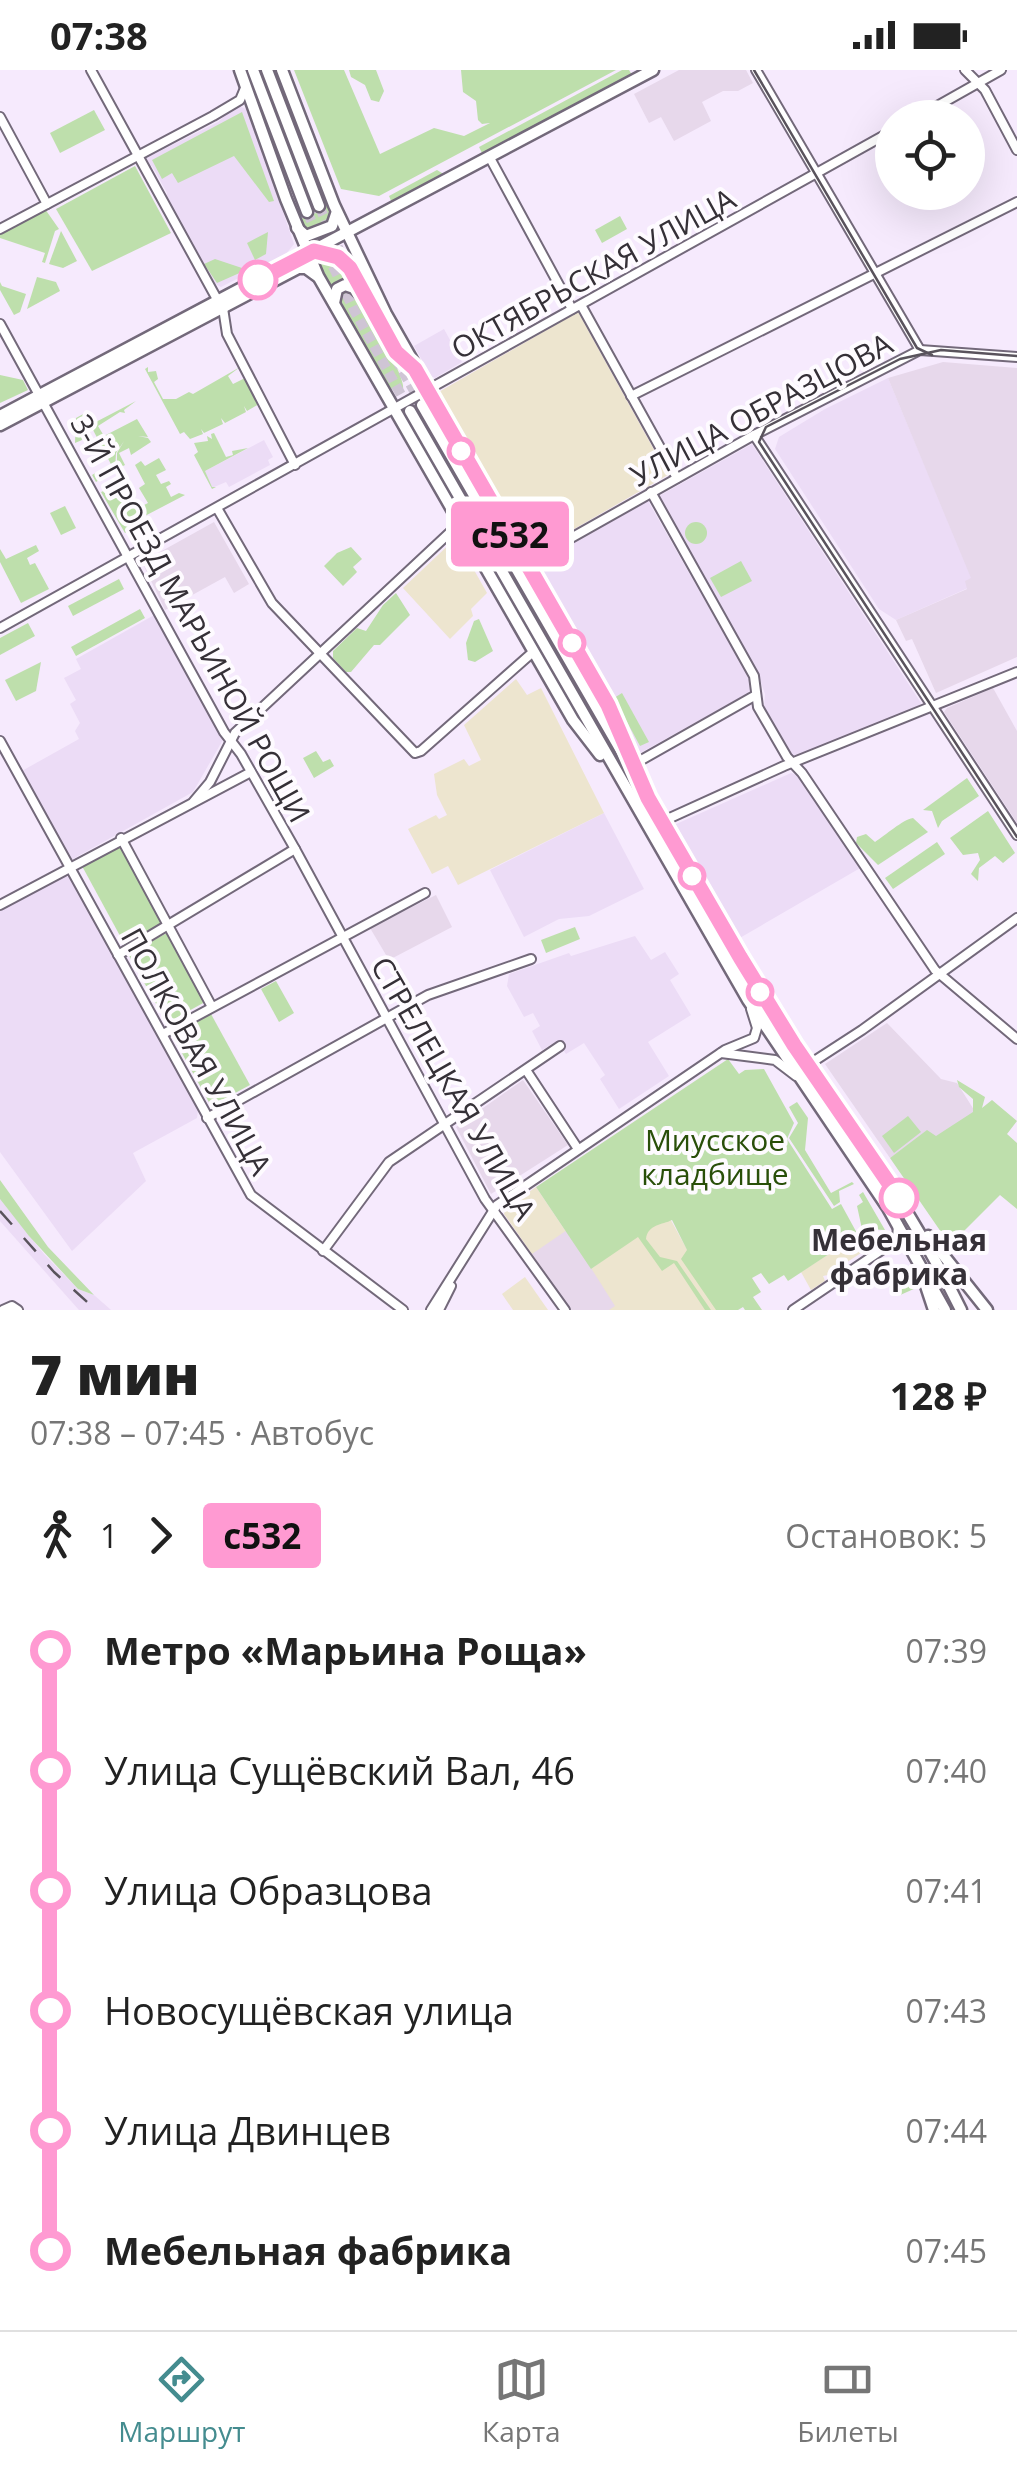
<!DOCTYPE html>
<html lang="ru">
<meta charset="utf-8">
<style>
body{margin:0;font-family:"Open Sans",sans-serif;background:#f2f2f2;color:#222;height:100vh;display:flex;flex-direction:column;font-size:38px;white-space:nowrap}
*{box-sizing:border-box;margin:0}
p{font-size:32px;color:#767676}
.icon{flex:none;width:55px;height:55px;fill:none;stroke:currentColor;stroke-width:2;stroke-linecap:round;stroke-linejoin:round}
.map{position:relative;height:1240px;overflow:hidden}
.details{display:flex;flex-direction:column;background:#fff;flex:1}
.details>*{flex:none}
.badge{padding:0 20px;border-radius:8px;font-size:35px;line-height:65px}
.controls{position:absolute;left:875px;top:30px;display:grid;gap:20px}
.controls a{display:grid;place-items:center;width:110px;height:110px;border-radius:50%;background:#fff;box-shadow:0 10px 40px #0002;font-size:50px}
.map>.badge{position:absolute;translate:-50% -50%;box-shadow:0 0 0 5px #fff}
.legs{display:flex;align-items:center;gap:15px;height:110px;padding:0 30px;font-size:32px}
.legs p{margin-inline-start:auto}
.summary{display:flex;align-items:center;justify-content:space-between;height:170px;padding:0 30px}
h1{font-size:55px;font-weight:800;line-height:75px}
ul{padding:0 30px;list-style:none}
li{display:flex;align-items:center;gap:35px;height:120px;font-size:38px}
li i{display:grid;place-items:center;width:15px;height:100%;margin:0 12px;background:currentColor}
li i::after{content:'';width:25px;height:25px;margin:-12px;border:8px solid;border-radius:50%;background:#fff}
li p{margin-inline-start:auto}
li:first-child i{background:linear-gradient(#0000 50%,currentColor 0)}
li:last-child i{background:linear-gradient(currentColor 50%,#0000 0)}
.status{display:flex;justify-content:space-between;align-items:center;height:70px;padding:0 50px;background:#fff;direction:ltr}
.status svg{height:28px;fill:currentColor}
.menu{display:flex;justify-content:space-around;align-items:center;height:140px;border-top:2px solid #e0e0e0;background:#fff;font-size:28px;color:#767676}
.menu a{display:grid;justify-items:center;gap:5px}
.menu .active{color:#448c8f}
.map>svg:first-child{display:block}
.built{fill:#ecdcf6}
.industrial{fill:#ede5cf}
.education{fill:#e7d8eb}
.green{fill:#bedfac}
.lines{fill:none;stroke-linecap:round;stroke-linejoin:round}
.major-tunnel{stroke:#cfc5d5;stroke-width:10;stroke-dasharray:10 5;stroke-linecap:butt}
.minor-casing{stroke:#73697a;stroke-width:12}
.major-casing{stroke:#73697a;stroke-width:15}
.minor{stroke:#fff;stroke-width:8}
.major{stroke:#fff;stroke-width:10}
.tram{stroke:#59535c;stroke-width:2.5}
.rail{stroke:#59535c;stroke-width:2.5;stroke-dasharray:18 18;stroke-linecap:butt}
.line-1-casing{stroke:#fff;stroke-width:22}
.line-1{stroke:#ff9ad2;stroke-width:15}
.stop-1-dot{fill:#fff;stroke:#ff9ad2;stroke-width:5}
.labels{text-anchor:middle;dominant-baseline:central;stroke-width:8;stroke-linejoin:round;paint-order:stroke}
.street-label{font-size:30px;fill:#353037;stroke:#fefbff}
.park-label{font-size:30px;fill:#294f09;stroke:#fefbff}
.stop-label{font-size:30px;font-weight:bold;fill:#353037;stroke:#fefbff}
</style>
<div class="status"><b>07:38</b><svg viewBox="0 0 49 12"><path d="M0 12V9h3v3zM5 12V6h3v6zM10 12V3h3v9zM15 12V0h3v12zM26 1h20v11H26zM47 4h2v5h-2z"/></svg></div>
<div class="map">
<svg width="1017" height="1240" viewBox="0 0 1017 1240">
<rect width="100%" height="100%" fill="#f6eafd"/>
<g class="built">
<path d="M237,35L248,40L294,174L286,184L221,217L210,211L166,129L167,123L152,96L149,97L144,89L218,52Z"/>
<path d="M444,259L462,292L435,308L431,306L414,276Z"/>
<path d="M888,308L972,508L968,518L896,550L879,539L775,379L779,367L825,339Z"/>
<path d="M264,370L273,387L268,390L270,395L229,417L226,412L212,418L203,402Z"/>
<path d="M752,374L921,633L917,639L796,689L790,686L764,640L765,624L759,607L659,426Z"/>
<path d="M648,431L753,615L747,624L640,683L538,500L546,488Z"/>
<path d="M156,544L224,668L193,722L71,790L67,789L20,702L79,669L75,661L80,653L70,634L76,630L64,608L81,599L76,589Z"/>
<path d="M791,703L798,705L862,797L738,869L674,755Z"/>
<path d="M604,743L644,819L589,846L559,849L524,867L490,800Z"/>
<path d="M64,807H70L198,1040L197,1048L133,1083L146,1111L72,1181L0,1082V841Z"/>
<path d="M635,866L651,890L665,882L679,904L670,910L691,945L648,972L669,1006L619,1039L600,1009L605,1005L584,973L566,984L557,971L542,980L532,961L540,956L533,943L524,947L507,916L509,904L569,883L571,886Z"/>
<path d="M0,1129L44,1184L78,1219L94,1225L111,1240H79L0,1151Z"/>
</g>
<g class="industrial">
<path d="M578,242L668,405L536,481H527L437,323Z"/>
<path d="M456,468L487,523L471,539L473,546L450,569L403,518Z"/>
<path d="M516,609L527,625L541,618L604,743L458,815L448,796L432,804L408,759L436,745L439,749L447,745L437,725L434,704L464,689L469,696L481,690L464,655Z"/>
<path d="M536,1117L591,1199L667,1143L720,1240H571L504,1144L505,1139Z"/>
<path d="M852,1169L861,1183L838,1198L840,1202L830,1208L828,1205L823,1206L825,1211L811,1220L801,1202Z"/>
<path d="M525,1207L548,1240H513L502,1224Z"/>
</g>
<g class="education">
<path d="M679,0H746L753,13L738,21H723L702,32L711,51L674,71L661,47L649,53L634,24Z"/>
<path d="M943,292L1017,298V587L936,623L912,569L906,571L896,550L967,519L965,511L971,508L888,308Z"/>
<path d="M214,452L249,514L234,523L225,507L165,540L142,492Z"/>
<path d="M993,618L1017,661V753L944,642L947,638Z"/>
<path d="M436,825L452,857L389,890L370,858Z"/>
<path d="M887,953L941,1009L957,1013L976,1043L935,1067L927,1061L890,1088L825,994Z"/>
<path d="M523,1010L568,1075L491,1124L456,1057Z"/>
<path d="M567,1160L615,1236L609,1240H571L532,1184Z"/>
</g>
<g class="green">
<path d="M294,0H344L380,84L434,58L464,66L490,53L482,54L478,50L476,31L463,22L461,0H616L379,126L341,119Z"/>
<path d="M349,0H376L384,21L379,32L371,30L365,15L351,7Z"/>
<path d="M622,0H629L632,5L482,83L479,77Z"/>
<path d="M94,40L105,60L60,83L50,63Z"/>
<path d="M242,42L274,131L269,132L234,86L178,113L172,103L162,109L152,90Z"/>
<path d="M135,96L171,163L92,201L56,139Z"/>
<path d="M437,100L445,105L392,133L389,126Z"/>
<path d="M327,133L332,143L329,152L311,161L304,158L300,149L316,143L315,138Z"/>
<path d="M45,139L59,159L55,161L45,193L42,192L45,183L0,168V161Z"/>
<path d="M620,146L627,159L602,173L595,160Z"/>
<path d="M61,161L77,191L63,198L49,194Z"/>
<path d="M268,162L266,184L255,190L247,173Z"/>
<path d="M319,186C336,186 344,198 351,211L332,221L318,193Z"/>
<path d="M215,189L242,198L244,201L217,213L204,194Z"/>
<path d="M37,207L56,212L60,221L27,239Z"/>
<path d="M0,212L2,216L26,224L20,242L14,245L0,220Z"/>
<path d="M344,220L354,223C364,242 408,306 403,321L398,323C378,314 349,250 340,228Z"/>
<path d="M148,297V302L156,301L158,309L154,312L163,329H176L189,322L193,324L240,297L228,306L233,314L247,307L259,334L247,341L244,336L246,342L225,353L221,348L223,354L204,363L201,359L203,364L190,369L184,362L180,364L145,299Z"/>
<path d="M0,305L23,310L28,320L0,333Z"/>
<path d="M136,331L124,340L125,343L120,342L98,356L104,366L137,349L148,367L138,366L148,368L151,372L131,385L129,378L119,383L125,395L117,399V383L124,371L116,383L115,400L96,412L92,405L99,401L103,406L114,400L92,358L81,364L82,370L75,373L76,348L85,343L92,354Z"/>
<path d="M214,363L226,387L233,385L232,381L248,378L205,401L212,417H216L212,419L194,385L198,382L194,373L208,371L207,366L212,369L211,364Z"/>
<path d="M159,388L166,400L156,405L161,414L169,411L171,414L166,417L171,427L179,423L185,425L141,448L144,455L125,463L101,422L106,420L108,423L118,417L126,432L131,430L136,439L148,433L139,418L145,414L135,395L141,391L145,396Z"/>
<path d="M65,436L76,458L61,465L50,443Z"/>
<circle cx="696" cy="463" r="11"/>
<path d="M36,475L39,481L27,488L30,495L35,493L49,519L21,533L0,492V479L6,489Z"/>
<path d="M351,477L362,489L353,497L357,502L343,516L324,496L337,483Z"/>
<path d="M741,491L752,511L721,527L710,508Z"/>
<path d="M119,509L124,519L73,546L68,536Z"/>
<path d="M396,523L410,545L380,575H374L351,602H346L333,588V581L357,558L366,561L383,535Z"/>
<path d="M140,539L145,548L76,586L71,577Z"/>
<path d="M479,549L493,581L475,592L468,590L466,573L474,551Z"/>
<path d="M28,553L35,566L0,585V568Z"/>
<path d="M41,592L36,621L16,631L5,610Z"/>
<path d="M622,623L649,672L640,676L614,628Z"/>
<path d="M316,681L323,692L330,689L334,696L314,708L303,688Z"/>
<path d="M967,708L979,726L942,751L938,758L932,741L923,740Z"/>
<path d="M988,741L1015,783L1003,793L995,786L979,798L978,811L971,804L980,790L978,783L963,785L950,768Z"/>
<path d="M913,748L928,762L878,795L856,773L857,767L866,764L875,772C886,765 902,750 913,748Z"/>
<path d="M937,772L945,784L893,819L885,808Z"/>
<path d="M121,776L163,854L125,875L82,796Z"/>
<path d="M575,857L580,869L546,883L541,870Z"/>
<path d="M167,863L205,932L167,953L128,884Z"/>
<path d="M276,911L294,943L279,952L261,919Z"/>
<path d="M211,944L250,1015L211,1036L172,965Z"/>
<path d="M728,989L739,1004L745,1000L764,999L794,1053L787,1069L832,1139L841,1134L858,1165L788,1211L784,1205L769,1214L761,1203L752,1208L761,1222L753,1227L762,1240H745L743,1237L738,1240H716L681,1189L687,1180L672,1150C662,1155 648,1154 646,1169L660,1187L677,1191L711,1240H705L674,1193L662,1201L638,1167L591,1199L536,1117Z"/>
<path d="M957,1010L985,1027L982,1038L992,1030L1017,1051L1007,1064L1017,1073V1139L1000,1125L950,1175L890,1088L927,1060L936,1066L973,1042V1029L959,1017Z"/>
<path d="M797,1032L808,1048L805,1080L831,1123L852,1112L854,1114L839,1121L840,1132L834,1136L789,1068L798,1053L789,1037Z"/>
<path d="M908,1046L921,1062L894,1083L882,1066Z"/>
<path d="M0,1110L48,1177L94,1225L78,1219L29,1166L0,1129Z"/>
<path d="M863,1122L885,1160L862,1159L857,1136L863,1132L859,1125Z"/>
<path d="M879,1200L909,1209L916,1218L898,1226L894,1224Z"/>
</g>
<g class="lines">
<g class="major-tunnel">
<path d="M319,136L345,193"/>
<path d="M307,142L354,240L410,341"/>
<path d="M388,275L422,335"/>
</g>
<defs>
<g id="minor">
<path d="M91,0L218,231"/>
<path d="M756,0L920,280"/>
<path d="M965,0L985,20L1017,80"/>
<path d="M0,47L47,134"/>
<path d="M916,48L1001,0"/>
<path d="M490,88L572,239"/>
<path d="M0,159L213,46L240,30L245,18"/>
<path d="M581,235L677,408"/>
<path d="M223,238L227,264L295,395"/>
<path d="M0,254L224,662L241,684L295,779L485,1129L565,1240"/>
<path d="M631,326L1017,132"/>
<path d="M754,365L1017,765"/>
<path d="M651,422L754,606L758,637L787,687L802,703L935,900L1017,969"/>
<path d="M217,438L272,533L415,683L421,681L533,582"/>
<path d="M520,482L529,487L539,486L754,365L920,280L1017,287"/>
<path d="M0,558L892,61"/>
<path d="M0,671L251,1125L403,1240"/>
<path d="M636,693L756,625"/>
<path d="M194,731L210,712L235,663L459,454"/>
<path d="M661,752L784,696L1017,602"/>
<path d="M121,768L212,937"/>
<path d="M0,835L251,702"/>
<path d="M118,885L295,779"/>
<path d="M163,964L425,823"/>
<path d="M721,983L775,990L796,1006"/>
<path d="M808,995L862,960L1017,848"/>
<path d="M526,1000L578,1079"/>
<path d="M207,1048L428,925L531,889"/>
<path d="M323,1181L389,1092L560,976"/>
<path d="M3,1240L12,1236L18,1240"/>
<path d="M431,1240L497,1135L725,980L754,968L757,958L751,939"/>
<path d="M439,1240L451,1216"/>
<path d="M793,1240L892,1173L897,1169L898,1155"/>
</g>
<g id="major">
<path d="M240,0L286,129L318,206L573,650L600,685"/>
<path d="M253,0L307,142"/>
<path d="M267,0L319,136"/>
<path d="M282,0L334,135L386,244L608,635L640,704"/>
<path d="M297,158L306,166L332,156L336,144"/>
<path d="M314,181L332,184L345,192L396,281L407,292"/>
<path d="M334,233L337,219L345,215L354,218L361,225"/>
<path d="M422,335L740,887C812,1006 900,1115 961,1240"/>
<path d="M410,341L748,930L888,1138L945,1240"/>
<path d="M0,346L653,0"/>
<path d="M0,355L298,198H306L317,206"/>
<path d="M928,1166L987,1240"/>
<path d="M926,1216L934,1240"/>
</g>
</defs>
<use href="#minor" class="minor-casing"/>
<use href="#major" class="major-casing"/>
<use href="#minor" class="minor"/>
<use href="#major" class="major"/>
<g class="tram">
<path d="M754,0L917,278L932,285"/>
<path d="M1017,286L941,280L900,289L766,357L759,372L1017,767"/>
</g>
<path class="rail" d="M0,1141L54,1202L96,1240"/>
</g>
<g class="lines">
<defs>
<path id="line-1" d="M258,210L314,181L338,187L350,198L396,282L415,299L608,635L648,728L740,887L794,975L899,1128"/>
</defs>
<use href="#line-1" class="line-1-casing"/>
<use href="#line-1" class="line-1"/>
</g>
<g class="stop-1-dot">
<circle cx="258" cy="210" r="18"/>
<circle cx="461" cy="381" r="12"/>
<circle cx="572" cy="573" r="12"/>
<circle cx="692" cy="806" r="12"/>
<circle cx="760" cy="922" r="12"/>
<circle cx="899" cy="1128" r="18"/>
</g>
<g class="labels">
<g class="street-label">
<text transform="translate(593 203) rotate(-29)">ОКТЯБРЬСКАЯ УЛИЦА</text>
<text transform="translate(761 339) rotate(-28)">УЛИЦА ОБРАЗЦОВА</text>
<text transform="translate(191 548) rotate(61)">3-Й ПРОЕЗД МАРЬИНОЙ РОЩИ</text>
<text transform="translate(197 981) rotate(61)">ПОЛКОВАЯ УЛИЦА</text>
<text transform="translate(454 1018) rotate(60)">СТРЕЛЕЦКАЯ УЛИЦА</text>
</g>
<g class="park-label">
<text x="715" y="1069">Миусское<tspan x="715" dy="34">кладбище</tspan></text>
</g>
<g class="stop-label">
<text x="899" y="1169">Мебельная<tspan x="899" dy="34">фабрика</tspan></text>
</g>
</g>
</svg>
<div class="controls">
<a><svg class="icon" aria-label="locate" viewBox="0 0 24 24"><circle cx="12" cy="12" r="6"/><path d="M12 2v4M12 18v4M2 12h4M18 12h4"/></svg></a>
</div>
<b class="badge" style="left:510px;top:464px;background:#ff9ad2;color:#111">с532</b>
</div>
<section class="details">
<div class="summary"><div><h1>7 мин</h1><p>07:38 – 07:45 · Автобус</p></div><b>128 ₽</b></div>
<div class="legs"><svg class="icon" aria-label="walk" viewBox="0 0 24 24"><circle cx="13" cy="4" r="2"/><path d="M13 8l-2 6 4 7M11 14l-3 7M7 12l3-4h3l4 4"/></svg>1<svg class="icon" aria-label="forward" viewBox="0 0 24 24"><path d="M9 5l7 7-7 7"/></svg><b class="badge" style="background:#ff9ad2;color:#111">с532</b><p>Остановок: 5</p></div>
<ul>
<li><i style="color:#ff9ad2"></i><b>Метро «Марьина Роща»</b><p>07:39</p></li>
<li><i style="color:#ff9ad2"></i><span>Улица Сущёвский Вал, 46</span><p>07:40</p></li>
<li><i style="color:#ff9ad2"></i><span>Улица Образцова</span><p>07:41</p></li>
<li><i style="color:#ff9ad2"></i><span>Новосущёвская улица</span><p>07:43</p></li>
<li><i style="color:#ff9ad2"></i><span>Улица Двинцев</span><p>07:44</p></li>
<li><i style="color:#ff9ad2"></i><b>Мебельная фабрика</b><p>07:45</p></li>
</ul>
</section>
<nav class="menu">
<a class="active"><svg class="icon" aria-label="directions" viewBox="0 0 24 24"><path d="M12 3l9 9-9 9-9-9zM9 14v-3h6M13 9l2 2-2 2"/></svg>Маршрут</a>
<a><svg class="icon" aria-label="map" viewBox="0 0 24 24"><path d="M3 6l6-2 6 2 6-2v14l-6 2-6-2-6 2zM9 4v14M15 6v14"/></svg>Карта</a>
<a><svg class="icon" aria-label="tickets" viewBox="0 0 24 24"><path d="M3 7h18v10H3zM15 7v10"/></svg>Билеты</a>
</nav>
